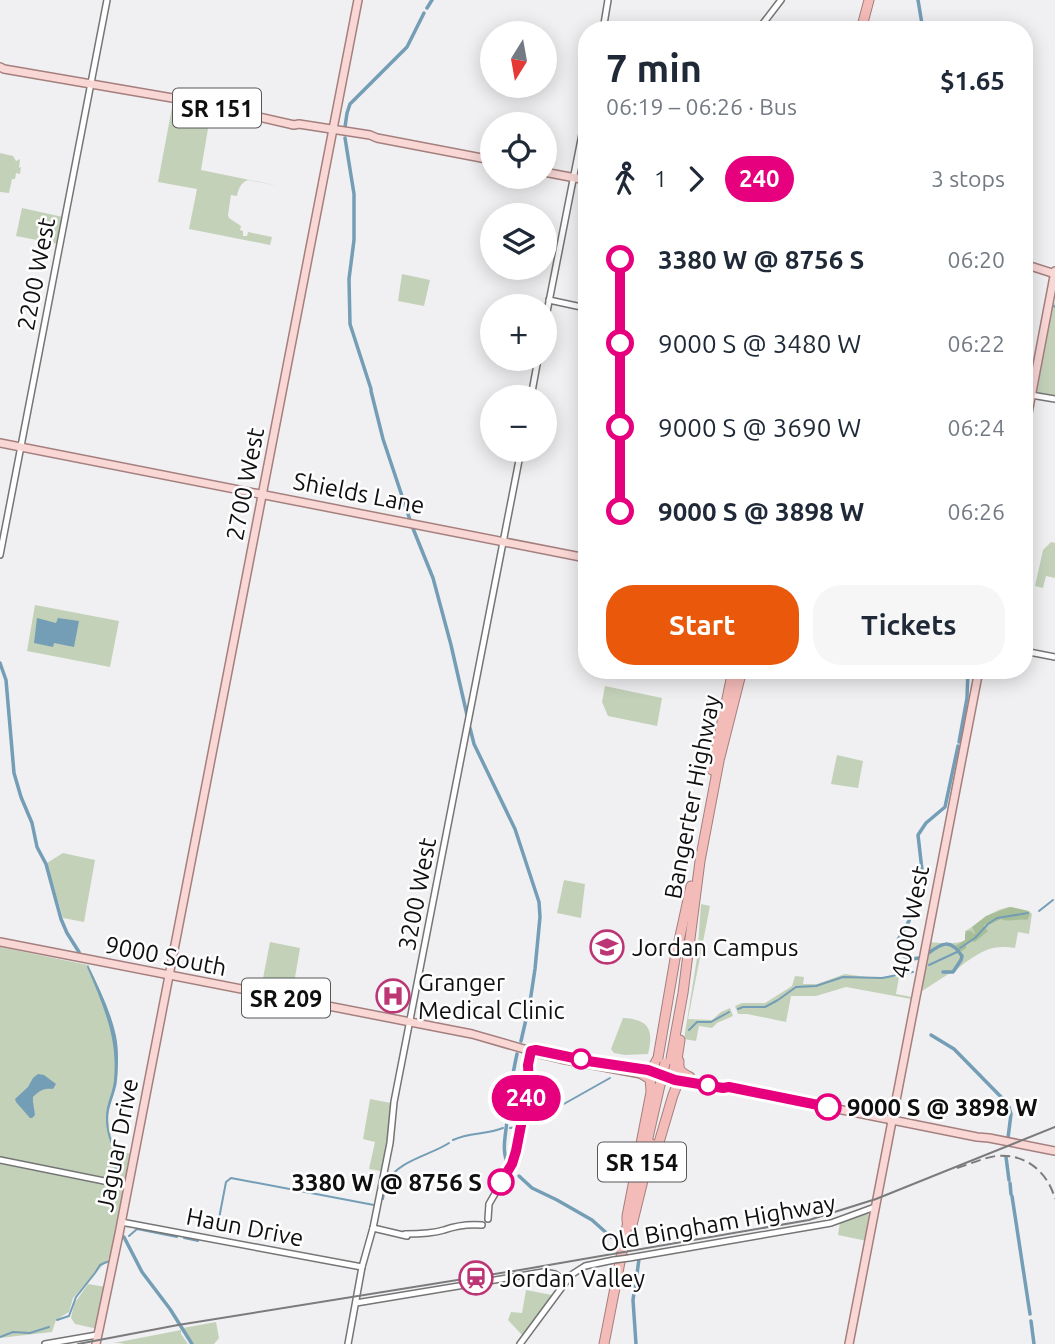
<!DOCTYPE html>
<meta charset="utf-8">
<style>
body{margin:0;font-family:Ubuntu,sans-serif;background:#f6f6f7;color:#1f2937;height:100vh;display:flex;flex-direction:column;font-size:26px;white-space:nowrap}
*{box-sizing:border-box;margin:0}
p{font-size:23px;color:#747a83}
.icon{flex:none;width:38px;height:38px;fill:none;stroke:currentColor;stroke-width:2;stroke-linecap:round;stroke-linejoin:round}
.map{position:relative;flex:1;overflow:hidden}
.details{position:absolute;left:578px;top:21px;width:455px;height:658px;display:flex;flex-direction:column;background:#fff;border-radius:28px;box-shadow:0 4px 18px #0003}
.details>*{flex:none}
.badge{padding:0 14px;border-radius:23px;font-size:24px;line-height:46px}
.needle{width:46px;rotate:191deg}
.controls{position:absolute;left:480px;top:21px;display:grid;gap:14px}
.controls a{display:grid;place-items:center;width:77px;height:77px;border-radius:50%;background:#fff;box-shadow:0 4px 18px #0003;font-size:35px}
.map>.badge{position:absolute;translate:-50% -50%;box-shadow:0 0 0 4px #fff}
.legs{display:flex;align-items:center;gap:10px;height:77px;padding:0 28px;font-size:23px}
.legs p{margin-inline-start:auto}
.overview{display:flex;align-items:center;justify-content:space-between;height:119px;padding:0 28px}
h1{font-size:38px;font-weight:600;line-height:52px}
.button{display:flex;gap:14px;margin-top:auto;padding:14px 28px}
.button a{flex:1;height:80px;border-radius:28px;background:#ea580c;color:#fff;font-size:28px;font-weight:600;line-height:80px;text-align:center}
.button a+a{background:#f6f6f7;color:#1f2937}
ul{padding:0 28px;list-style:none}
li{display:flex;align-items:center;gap:24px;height:84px;font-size:26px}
li i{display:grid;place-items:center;width:10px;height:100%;margin:0 9px;background:currentColor}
li i::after{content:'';width:18px;height:18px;margin:-9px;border:5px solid;border-radius:50%;background:#fff}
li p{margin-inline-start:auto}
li:first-child i{background:linear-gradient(#0000 50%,currentColor 0)}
li:last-child i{background:linear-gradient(currentColor 50%,#0000 0)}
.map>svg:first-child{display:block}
.green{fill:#c3d1b9}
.forest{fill:#a8be98}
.water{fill:#749db6}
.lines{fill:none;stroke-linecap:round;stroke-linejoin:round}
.stream{stroke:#749db6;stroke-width:2}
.canal{stroke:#749db6;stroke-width:3.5}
.minor-casing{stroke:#757576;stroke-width:8}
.major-casing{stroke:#a47f7e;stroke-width:10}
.highway-casing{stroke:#a47f7e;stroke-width:11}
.minor{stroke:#fff;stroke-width:5}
.major{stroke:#f8d7d5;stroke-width:7}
.highway{stroke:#f4bcb9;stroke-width:9}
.tram{stroke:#7b7b7d;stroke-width:2}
.rail{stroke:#7b7b7d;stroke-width:2;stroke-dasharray:10 5;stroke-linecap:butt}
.minor-bridge-casing{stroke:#757576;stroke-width:8;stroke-linecap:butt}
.highway-bridge-casing{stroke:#a47f7e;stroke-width:11;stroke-linecap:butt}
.minor-bridge{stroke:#fff;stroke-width:5}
.highway-bridge{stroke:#f4bcb9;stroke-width:9}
.line-1-casing{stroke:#fff;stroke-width:16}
.line-1{stroke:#e6007e;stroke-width:10}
.stop-1-dot{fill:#fff;stroke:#e6007e;stroke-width:3.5}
.labels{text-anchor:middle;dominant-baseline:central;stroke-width:5;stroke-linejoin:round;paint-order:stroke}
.shield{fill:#fefeff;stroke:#575758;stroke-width:2}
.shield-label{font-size:23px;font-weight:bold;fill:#0f0f10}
.street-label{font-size:24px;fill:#0f0f10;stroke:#fefeff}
.poi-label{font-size:24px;fill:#0f0f10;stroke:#fefeff;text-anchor:start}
.stop-label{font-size:24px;font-weight:bold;fill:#0f0f10;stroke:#fefeff;text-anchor:start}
</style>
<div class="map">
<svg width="1055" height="1344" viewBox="0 0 1055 1344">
<rect width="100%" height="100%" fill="#f0f0f2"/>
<g class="green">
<path d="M173,102L211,111L201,170L279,186L248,180C241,182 238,190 237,196L231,195L228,215L229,218L241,226L240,230L243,231V236H247L248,232L272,237L270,245L189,229L197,189L158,182Z"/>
<path d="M0,153L13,156L16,161L20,159L19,168L21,167L20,174L16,173L15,179H12L9,193L0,192Z"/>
<path d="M22,208L63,217L58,244L16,236Z"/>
<path d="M402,274L430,280L424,306L398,301Z"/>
<path d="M1052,303H1055V397L1037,394L1035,391Z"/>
<path d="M1051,542L1055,543V578L1046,576L1043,588L1035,586L1043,550Z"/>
<path d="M35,605L119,621L110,667L27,651Z"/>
<path d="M605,686L662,698L657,726L608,716L602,702Z"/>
<path d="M837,755L863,761L858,788L831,784Z"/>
<path d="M63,853L95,860L84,922L63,918L47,863Z"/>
<path d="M564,880L585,884L581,918L557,913Z"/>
<path d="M701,904L710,906L688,1019L712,1020L721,1012L730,1008L733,1016L717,1023L712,1028L699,1026L696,1041L684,1039L697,958Z"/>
<path d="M1012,907L1029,911L1032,914L1029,934L1018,932L1015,948C994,945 986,949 969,960C963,964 959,967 955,972L950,973L919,993L929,942C940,943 957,945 966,940L965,931C981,923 992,908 1012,907Z"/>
<path d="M270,942L300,948L292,995L261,989Z"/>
<path d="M0,947L88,965C107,1004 122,1038 117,1081C116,1087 113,1092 111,1097C106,1116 109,1133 116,1151L132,1154L126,1184L124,1187L111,1256L73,1298L69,1312L56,1320L52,1332L0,1338Z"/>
<path d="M845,974L867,977H899L896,994L912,997L911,999L846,987L816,996H791L786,1022L747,1014H738L735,1006L742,1003H765L792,986L795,976L804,977L803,984H817Z"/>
<path d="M623,1018C649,1019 654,1030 648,1054L625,1055L614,1053L611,1049Z"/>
<path d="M370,1099L391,1103L388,1138L381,1171L369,1169L375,1142L363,1139Z"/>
<path d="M867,1214L870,1215L871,1218L867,1241L838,1235L840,1222Z"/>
<path d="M88,1284L106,1287L98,1329L75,1324L71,1318L74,1304Z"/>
<path d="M526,1290L552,1295L523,1336L508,1320L511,1312L522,1313Z"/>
<path d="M216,1322L219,1338L214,1344H194L183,1328Z"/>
<path d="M181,1330V1334L188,1344H125L113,1342H119Z"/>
</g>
<path class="forest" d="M1010,907L1028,911L1030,914L1028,919L1026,920C1017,918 1010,923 1001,919L988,925L985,924L984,926L988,931L975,942L972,941L966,945V948L962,951H959L955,946L965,940V934L967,931H972L973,934L975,933L972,927L986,916Z"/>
<g class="water">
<path d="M37,618L56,623L58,618L79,621L74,647L54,643L53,647L34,643Z"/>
<path d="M88,965C99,988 111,1012 116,1036C119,1050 118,1067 117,1080C116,1094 107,1107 108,1122C110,1148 123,1152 114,1180H112C121,1152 105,1142 106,1117C106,1104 113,1093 114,1080C118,1037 103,1005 87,967Z"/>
<path d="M38,1074L44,1075L56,1084L53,1089C44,1088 40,1090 33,1097V1102L35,1115L32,1118H30L16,1102L15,1099L28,1087L33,1078Z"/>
</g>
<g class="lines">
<g class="stream">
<path d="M1054,306L1055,307"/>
<path d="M1039,911L1053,900"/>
<path d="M960,948L975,938L988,924L997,918L1028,913"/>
<path d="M929,965L957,952"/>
<path d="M738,1009L743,1007H765L778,1000L796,987L816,986L843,977L882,978L913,972"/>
<path d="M689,1030L697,1022H711L729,1012"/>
<path d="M562,1105L610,1078"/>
<path d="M550,1109L556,1107"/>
<path d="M525,1125L546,1112"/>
<path d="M510,1128L516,1127"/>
<path d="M453,1140C469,1132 486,1135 503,1128"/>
<path d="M383,1199C384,1193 385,1187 387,1182C397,1161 431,1155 449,1143"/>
<path d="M217,1229L226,1182L231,1178L374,1205"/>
<path d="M129,1236L137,1229L177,1237"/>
<path d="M184,1238L198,1241"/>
<path d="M57,1320L69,1316L76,1297L95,1273L100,1265L109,1261"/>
<path d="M0,1337L13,1332L30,1333L49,1327"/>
</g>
<g class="canal">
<path d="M918,0L923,30"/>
<path d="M427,8L432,0"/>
<path d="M345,127L347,113L350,104L407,47L424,13"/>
<path d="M345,138L354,194V240L349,279L350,324L371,389"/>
<path d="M371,391L383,439L410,520"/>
<path d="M412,526L433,578L451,645L467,715"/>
<path d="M0,663L6,680L14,773L21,797L32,823L37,847L46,864L61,919L67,933L79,952"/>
<path d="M470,728L474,744L515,829L539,902L540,917L535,969L530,1002L521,1041"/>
<path d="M959,742L967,698L968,670"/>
<path d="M918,885L922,870L918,835L926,823L945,807L958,746"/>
<path d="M917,891L909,921L898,940L900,950L904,956L912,959L919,958"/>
<path d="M927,954C942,943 950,938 962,956L961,960L953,972H943"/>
<path d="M931,1035L954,1049L1008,1104L1011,1114L1008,1138"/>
<path d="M1006,1157L1009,1180"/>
<path d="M508,1164C501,1150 506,1135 507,1120C509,1098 512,1076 517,1054"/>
<path d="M519,1176L532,1188L557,1200L592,1220L611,1237"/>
<path d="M1010,1183L1011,1194"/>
<path d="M1012,1196L1030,1314"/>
<path d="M124,1237L142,1272L170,1309L192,1344"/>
<path d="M619,1240L632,1246"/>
<path d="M637,1274L639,1259"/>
<path d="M635,1286L633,1300L636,1344"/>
<path d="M1031,1321L1034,1344"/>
</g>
<defs>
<g id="minor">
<path d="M603,30L608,0"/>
<path d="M758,30L781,0"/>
<path d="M549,300L586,308"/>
<path d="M544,327L586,114"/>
<path d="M1031,395L1055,399"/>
<path d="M531,397L538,359"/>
<path d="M0,555L107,0"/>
<path d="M1024,651L1055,657"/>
<path d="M0,1160L129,1186"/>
<path d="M488,1219L489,1204L511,1166L516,1154L529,1085V1062L531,1051"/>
<path d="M121,1222L362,1267"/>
<path d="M373,1228L407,1236"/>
<path d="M405,1234C417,1234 431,1234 444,1230C455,1226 469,1224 482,1225"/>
<path d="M629,1258L831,1223L875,1207"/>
<path d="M356,1303L543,1272L555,1274L566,1281"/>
<path d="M45,1344L97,1335"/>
<path d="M348,1344L362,1267L373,1228L390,1143L394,1102L521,450"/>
<path d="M520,1344L571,1275L585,1266L614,1260"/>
</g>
<g id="major">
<path d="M0,67L4,69L184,100L294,125L299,124L370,135L377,138L492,160"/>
<path d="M544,172L586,180"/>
<path d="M1024,264L1055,274"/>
<path d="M1024,434L1055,271"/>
<path d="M0,443L586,558"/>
<path d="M0,942L472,1034L531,1051L535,1053L561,1059L652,1076C661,1074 667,1076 675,1079C685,1083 717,1088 728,1087L977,1137L989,1138L1055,1151"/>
<path d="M96,1344L119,1234L358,0"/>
<path d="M849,1344L979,670"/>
</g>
<g id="highway">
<path d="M861,30L869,0"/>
<path d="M712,770L733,670"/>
<path d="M679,1061C678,1071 682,1073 690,1077"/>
<path d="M670,1064L683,993L700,861L719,761L742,670"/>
<path d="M648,1070L653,1067L658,1058L675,959L691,886"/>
<path d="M640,1073L650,1079L651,1090"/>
<path d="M645,1151L660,1085"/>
<path d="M655,1156L673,1095L677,1085L684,1081"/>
<path d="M627,1221V1216L651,1092L657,1080L672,1070L676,1066L680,1040"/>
<path d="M632,1225L652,1144"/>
<path d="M604,1344L629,1216"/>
</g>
</defs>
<use href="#minor" class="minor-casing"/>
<use href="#major" class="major-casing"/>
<use href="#highway" class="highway-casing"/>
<use href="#minor" class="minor"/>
<use href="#major" class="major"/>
<use href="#highway" class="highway"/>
<path class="tram" d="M78,1344L178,1325L520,1270L809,1220L876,1199L1055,1127"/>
<path class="rail" d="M957,1168C970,1164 983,1158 996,1156C1025,1153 1048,1172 1055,1199"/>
<defs>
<path id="minor-bridge" d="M614,1260L629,1258"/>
<path id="highway-bridge" d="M660,1085L665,1063"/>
</defs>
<use href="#minor-bridge" class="minor-bridge-casing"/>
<use href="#highway-bridge" class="highway-bridge-casing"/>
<use href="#minor-bridge" class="minor-bridge"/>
<use href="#highway-bridge" class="highway-bridge"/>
</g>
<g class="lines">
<defs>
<path id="line-1" d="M501,1182L512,1164L516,1151L529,1084L528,1065L531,1051L536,1050L588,1061L648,1070L675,1080L723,1088L729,1087L828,1107"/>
</defs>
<use href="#line-1" class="line-1-casing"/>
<use href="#line-1" class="line-1"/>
</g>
<defs>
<symbol id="university-ring" viewBox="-11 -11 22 22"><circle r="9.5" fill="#fefeff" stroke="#bc3676" stroke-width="1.5"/><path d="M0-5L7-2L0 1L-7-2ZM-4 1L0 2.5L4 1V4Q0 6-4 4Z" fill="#bc3676"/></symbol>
<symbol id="hospital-ring" viewBox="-11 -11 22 22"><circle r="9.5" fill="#fefeff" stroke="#bc3676" stroke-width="1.5"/><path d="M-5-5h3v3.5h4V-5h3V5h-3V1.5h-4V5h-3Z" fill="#bc3676"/></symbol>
<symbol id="station-ring" viewBox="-11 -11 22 22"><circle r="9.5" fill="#fefeff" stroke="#bc3676" stroke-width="1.5"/><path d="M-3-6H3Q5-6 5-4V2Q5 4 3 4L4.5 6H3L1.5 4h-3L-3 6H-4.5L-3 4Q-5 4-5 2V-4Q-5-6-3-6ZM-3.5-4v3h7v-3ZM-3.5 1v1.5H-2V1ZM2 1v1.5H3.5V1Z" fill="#bc3676"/></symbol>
</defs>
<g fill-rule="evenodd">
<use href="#university-ring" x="588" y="928" width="38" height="38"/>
<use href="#hospital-ring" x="374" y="977" width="38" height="38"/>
<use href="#station-ring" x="457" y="1259" width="38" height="38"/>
</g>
<g class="stop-1-dot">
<circle cx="581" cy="1059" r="9"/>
<circle cx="708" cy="1085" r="9"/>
<circle cx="828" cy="1107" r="12"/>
<circle cx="501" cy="1182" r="12"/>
</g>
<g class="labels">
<g class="shield">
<rect x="173" y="88.5" width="88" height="39" rx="5"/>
<rect x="242" y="978.5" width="88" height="39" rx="5"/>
<rect x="598" y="1142.5" width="88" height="39" rx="5"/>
</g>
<g class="shield-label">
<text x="217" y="108">SR 151</text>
<text x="286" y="998">SR 209</text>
<text x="642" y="1162">SR 154</text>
</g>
<g class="street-label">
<text transform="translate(36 274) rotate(-79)">2200 West</text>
<text transform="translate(245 484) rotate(-79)">2700 West</text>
<text transform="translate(359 493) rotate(11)">Shields Lane</text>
<text transform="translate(692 797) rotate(-79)">Bangerter Highway</text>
<text transform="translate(417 894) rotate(-79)">3200 West</text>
<text transform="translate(910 922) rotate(-79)">4000 West</text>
<text transform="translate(166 956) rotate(11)">9000 South</text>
<text transform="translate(117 1145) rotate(-79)">Jaguar Drive</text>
<text transform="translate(718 1223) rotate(-10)">Old Bingham Highway</text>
<text transform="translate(245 1227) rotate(11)">Haun Drive</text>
</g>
<g class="poi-label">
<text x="632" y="947">Jordan Campus</text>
<text x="418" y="982">Granger<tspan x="418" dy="28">Medical Clinic</tspan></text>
<text x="500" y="1278">Jordan Valley</text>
</g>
<g class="stop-label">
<text x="847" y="1107">9000 S @ 3898 W</text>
<text x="482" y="1182" text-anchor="end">3380 W @ 8756 S</text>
</g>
</g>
</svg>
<div class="controls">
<a><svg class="needle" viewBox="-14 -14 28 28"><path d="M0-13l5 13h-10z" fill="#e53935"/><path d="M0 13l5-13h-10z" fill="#747a83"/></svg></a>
<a><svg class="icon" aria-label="locate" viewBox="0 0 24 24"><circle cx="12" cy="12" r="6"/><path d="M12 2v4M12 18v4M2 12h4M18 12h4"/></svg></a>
<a><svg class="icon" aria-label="layers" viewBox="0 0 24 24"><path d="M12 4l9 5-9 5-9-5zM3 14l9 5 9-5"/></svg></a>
<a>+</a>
<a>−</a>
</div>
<b class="badge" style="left:526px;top:1098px;background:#e6007e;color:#fff">240</b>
<section class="details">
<div class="overview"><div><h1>7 min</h1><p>06:19 – 06:26 · Bus</p></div><b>$1.65</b></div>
<div class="legs"><svg class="icon" aria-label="walk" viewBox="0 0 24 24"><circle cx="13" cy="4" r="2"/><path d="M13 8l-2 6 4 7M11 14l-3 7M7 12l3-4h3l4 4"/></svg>1<svg class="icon" aria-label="forward" viewBox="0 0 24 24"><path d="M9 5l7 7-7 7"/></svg><b class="badge" style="background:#e6007e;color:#fff">240</b><p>3 stops</p></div>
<ul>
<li><i style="color:#e6007e"></i><b>3380 W @ 8756 S</b><p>06:20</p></li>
<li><i style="color:#e6007e"></i><span>9000 S @ 3480 W</span><p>06:22</p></li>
<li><i style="color:#e6007e"></i><span>9000 S @ 3690 W</span><p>06:24</p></li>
<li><i style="color:#e6007e"></i><b>9000 S @ 3898 W</b><p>06:26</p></li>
</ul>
<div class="button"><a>Start</a><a>Tickets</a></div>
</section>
</div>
